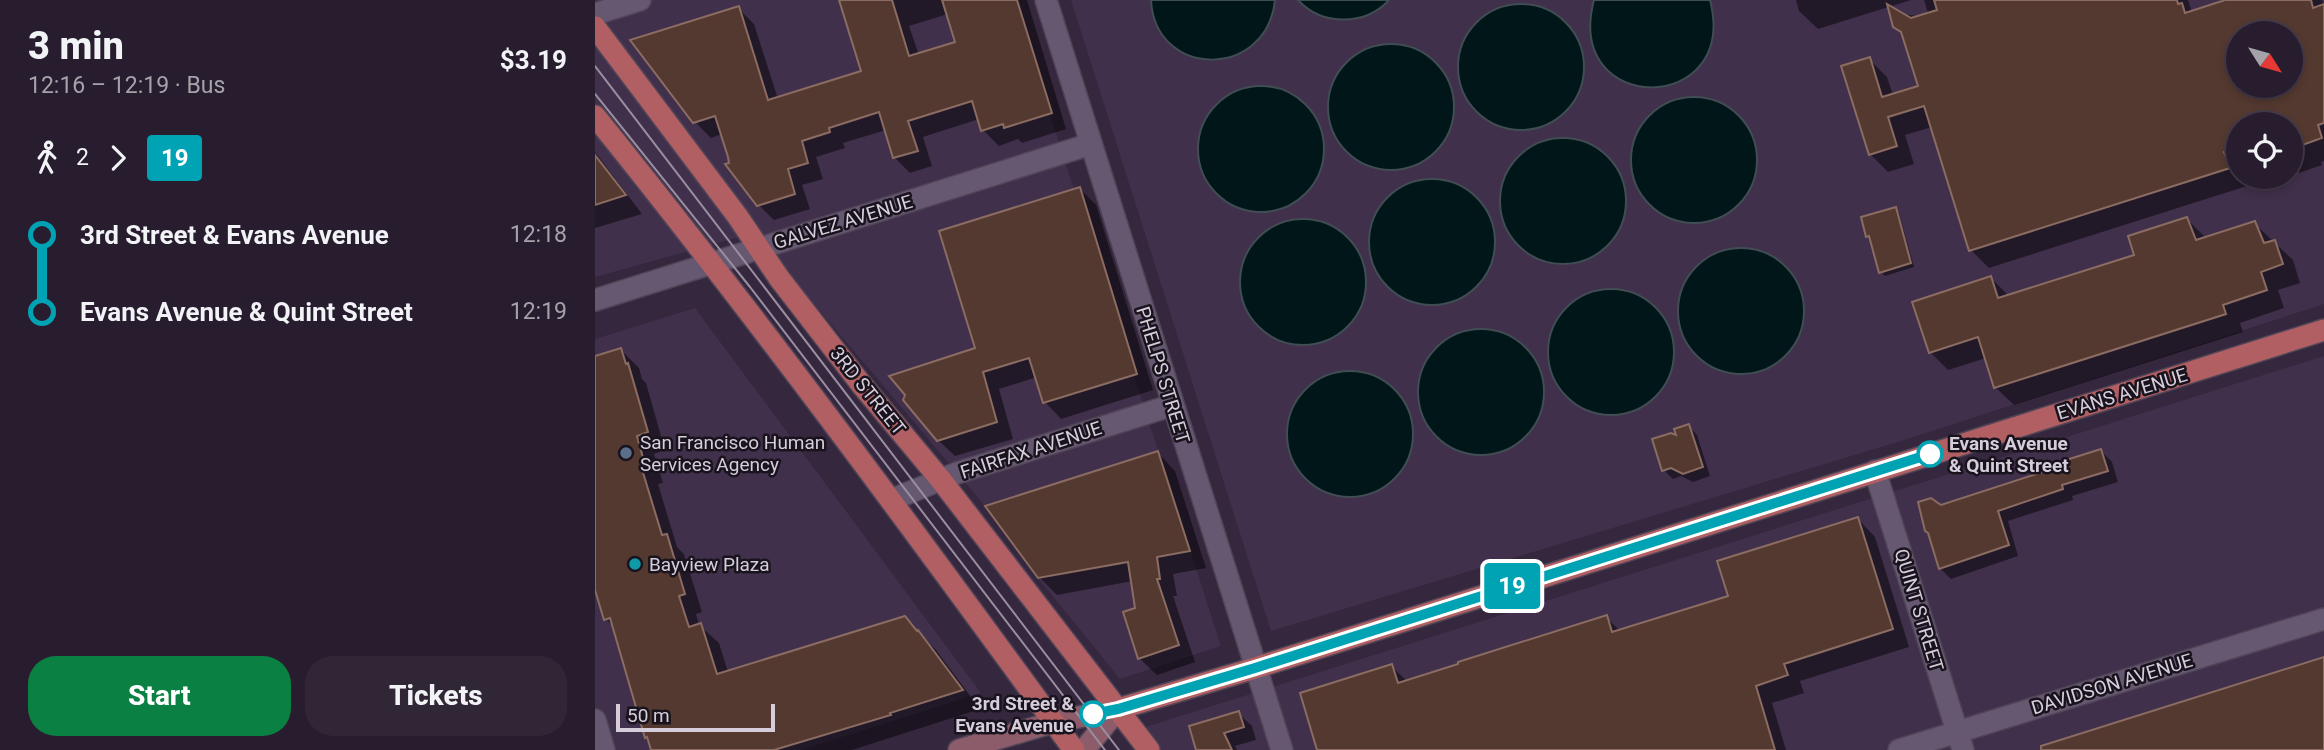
<!DOCTYPE html>
<meta charset="utf-8">
<style>
body{margin:0;font-family:Roboto,sans-serif;background:#302636;color:#f1f3f6;height:100vh;display:flex;flex-direction:column;font-size:26px;white-space:nowrap}
*{box-sizing:border-box;margin:0}
p{font-size:23px;color:#a5a2aa}
.icon{flex:none;width:38px;height:38px;fill:none;stroke:currentColor;stroke-width:2;stroke-linecap:round;stroke-linejoin:round}
.map{position:relative;flex:1;overflow:hidden}
.sheet{display:flex;flex-direction:column;background:#281d2e;width:595px}
.sheet>*{flex:none}
.badge{padding:0 14px;border-radius:5px;font-size:24px;line-height:46px}
.needle{width:46px;rotate:127deg}
.tools{position:absolute;left:1631px;top:21px;display:grid;gap:14px}
.tools a{display:grid;place-items:center;width:77px;height:77px;border-radius:50%;background:#281d2e;box-shadow:0 4px 10px #0003,0 0 0 2px #443b4a;font-size:35px}
.scale{position:absolute;left:21px;bottom:18px;width:159px;box-sizing:border-box;padding-left:7px;border:4px solid #d6cddb;border-top:0;font-size:19px;line-height:24px;white-space:nowrap;color:#d6cddb;-webkit-text-stroke:5px #19131d;paint-order:stroke}
.map>.badge{position:absolute;translate:-50% -50%;box-shadow:0 0 0 4px #fff}
.legs{display:flex;align-items:center;gap:10px;height:77px;padding:0 28px;font-size:23px}
.legs p{margin-inline-start:auto}
.head{display:flex;align-items:center;justify-content:space-between;height:119px;padding:0 28px}
h1{font-size:38px;font-weight:800;line-height:52px}
.primary-button{display:flex;gap:14px;margin-top:auto;padding:14px 28px}
.primary-button a{flex:1;height:80px;border-radius:28px;background:#0b8043;color:#fff;font-size:28px;font-weight:800;line-height:80px;text-align:center}
.primary-button a+a{background:#302636;color:#f1f3f6}
ul{padding:0 28px;list-style:none}
li{display:flex;align-items:center;gap:24px;height:77px;font-size:26px}
li i{display:grid;place-items:center;width:10px;height:100%;margin:0 9px;background:currentColor}
li i::after{content:'';width:18px;height:18px;margin:-9px;border:5px solid;border-radius:50%;background:#281d2e}
li p{margin-inline-start:auto}
li:first-child i{background:linear-gradient(#0000 50%,currentColor 0)}
li:last-child i{background:linear-gradient(currentColor 50%,#0000 0)}
main{display:flex;flex:1;min-height:0}
.map>svg:first-child{display:block}
.built{fill:#41304b;fill-rule:evenodd}
.water{fill:#001619;stroke:#404d53;stroke-width:2}
.shadow{fill:#0007;fill-rule:evenodd}
.building{fill:#543930;stroke:#8b6c62;stroke-width:2;fill-rule:evenodd}
.lines{fill:none;stroke-linecap:round;stroke-linejoin:round}
.minor-casing{stroke:#504557;stroke-width:24}
.secondary-casing{stroke:#504557;stroke-width:24}
.primary-casing{stroke:#504557;stroke-width:24}
.minor{stroke:#675871;stroke-width:21}
.secondary{stroke:#8c5c6a;stroke-width:21}
.primary{stroke:#b15f63;stroke-width:21}
.tram{stroke:#9a8fa0;stroke-width:2}
.line-1-casing{stroke:#fff;stroke-width:16}
.line-1{stroke:#00a3b4;stroke-width:10}
.service-dot{fill:#5c6f8a;stroke:#19131d;stroke-width:2.5}
.stop-1-dot{fill:#fff;stroke:#00a3b4;stroke-width:3.5}
.culture-dot{fill:#0f9aa8;stroke:#19131d;stroke-width:2.5}
.labels{text-anchor:middle;dominant-baseline:central;stroke-width:5;stroke-linejoin:round;paint-order:stroke}
.street-label{font-size:19px;fill:#d6cddb;stroke:#19131d}
.poi-label{font-size:19px;fill:#d6cddb;stroke:#19131d;text-anchor:start}
.stop-label{font-size:19px;font-weight:bold;fill:#d6cddb;stroke:#19131d;text-anchor:start}
</style>
<main>
<section class="sheet">
<div class="head"><div><h1>3 min</h1><p>12:16 – 12:19 · Bus</p></div><b>$3.19</b></div>
<div class="legs"><svg class="icon" aria-label="walk" viewBox="0 0 24 24"><circle cx="13" cy="4" r="2"/><path d="M13 8l-2 6 4 7M11 14l-3 7M7 12l3-4h3l4 4"/></svg>2<svg class="icon" aria-label="forward" viewBox="0 0 24 24"><path d="M9 5l7 7-7 7"/></svg><b class="badge" style="background:#00a3b4;color:#fff">19</b></div>
<ul>
<li><i style="color:#00a3b4"></i><b>3rd Street &amp; Evans Avenue</b><p>12:18</p></li>
<li><i style="color:#00a3b4"></i><b>Evans Avenue &amp; Quint Street</b><p>12:19</p></li>
</ul>
<div class="primary-button"><a>Start</a><a>Tickets</a></div>
</section>
<div class="map">
<svg width="1729" height="750" viewBox="0 0 1729 750">
<rect width="100%" height="100%" fill="#35273d"/>
<g class="built">
<path d="M0,0H418L626,646L525,679L443,578L390,506L159,233L0,277Z"/>
<path d="M476,0H1729V304L1306,441L676,631ZM1643,33H1696V86H1643ZM1643,124H1696V177H1643Z"/>
<path d="M100,308L386,693L206,750H0V339Z"/>
<path d="M1729,356V750H556L544,729Z"/>
</g>
<g class="water">
<path d="M556,0H680C672,80 560,79 556,0Z"/>
<path d="M703,0H794C770,26 727,26 703,0Z"/>
<path d="M999,0H1115C1145,116 968,117 999,0Z"/>
<circle cx="926" cy="67" r="63"/>
<circle cx="796" cy="107" r="63"/>
<circle cx="666" cy="149" r="63"/>
<circle cx="1099" cy="160" r="63"/>
<circle cx="968" cy="201" r="63"/>
<circle cx="837" cy="242" r="63"/>
<circle cx="708" cy="282" r="63"/>
<circle cx="1146" cy="311" r="63"/>
<circle cx="1016" cy="352" r="63"/>
<circle cx="886" cy="392" r="63"/>
<circle cx="755" cy="434" r="63"/>
</g>
<g class="shadow">
<path d="M245,0H432L471,129L427,143L423,139L404,146L388,130L384,119L328,137L337,166L315,173L299,157L291,130L248,143L250,148L221,157L228,179L207,185L215,209L179,220L163,204L136,164L127,134L116,138L100,122L143,8L159,24L183,99L268,72ZM353,14L362,43L324,55L314,26Z"/>
<path d="M1201,0H1316L1223,29L1204,11Z"/>
<path d="M1329,0H1593L1597,12L1626,3L1625,0H1727L1729,6V161L1726,162L1727,165L1704,173L1696,165V124H1643V177H1649L1652,186L1394,268L1376,250L1337,127L1310,135L1319,164L1293,172L1275,154L1274,59L1292,77L1298,95L1325,87L1304,14L1334,17ZM1643,33H1696V86H1643Z"/>
<path d="M0,152L47,214L0,228Z"/>
<path d="M485,189L501,205L558,390L466,419L450,402L442,377L404,389L418,439L360,456L343,440L382,349Z"/>
<path d="M1300,209L1304,213L1319,267L1290,276L1286,272L1277,240L1273,236Z"/>
<path d="M1592,219L1610,237L1659,223L1698,260L1705,283L1683,290L1689,308L1645,323L1648,332L1419,405L1400,387L1391,358L1353,370L1335,352L1396,278L1414,296L1541,256Z"/>
<path d="M26,350L44,368L47,379L51,383L70,450L59,454L68,483L63,484L82,547L89,554L107,612L101,614L104,625L124,643L133,672L309,618L341,650L385,709L257,750H58L51,737L20,628L11,619L0,584V358Z"/>
<path d="M1094,426L1102,435L1115,476L1098,482L1086,476L1078,479L1069,470L1083,438Z"/>
<path d="M1506,451L1517,462L1523,482L1477,496L1478,500L1413,521L1423,556L1356,579L1345,568L1346,507L1472,466Z"/>
<path d="M563,453L580,471L611,568L578,574L582,596H578L600,662L562,675L544,658L542,609L538,581L462,595L444,577Z"/>
<path d="M1263,519L1280,537L1314,647L1205,681L1209,693L1177,703L1191,750H724L796,666L813,682L1011,617L1026,632L1135,597Z"/>
<path d="M643,713L657,726L661,740L640,746L642,750H612Z"/>
</g>
<g class="building">
<path d="M244,0H297L314,56L360,42L347,0H422L457,113L409,128L408,124L386,131L377,101L313,121L323,151L298,158L284,112L234,128L235,132L207,141L213,163L193,169L200,194L162,206L130,164L134,163L133,157L120,116L98,123L35,40L144,6L173,100L266,71Z"/>
<path d="M1339,0H1582L1583,4L1587,3L1590,13L1630,0H1716L1718,8L1729,4V123L1723,125L1727,138L1696,149V124H1643V147L1629,152L1635,168L1374,251L1329,106L1293,117L1302,146L1274,155L1246,66L1275,57L1287,97L1323,86L1306,32L1298,27L1292,4L1316,18L1342,10ZM1643,33H1696V86H1643Z"/>
<path d="M0,155L31,195L0,205Z"/>
<path d="M485,187L542,374L448,403L434,358L388,372L402,422L342,441L317,411L308,400L310,395L294,376L380,348L344,231Z"/>
<path d="M1301,207L1316,263L1284,273L1274,236L1271,237L1266,217Z"/>
<path d="M1592,217L1601,240L1660,221L1669,243L1680,240L1688,264L1666,272L1672,290L1628,305L1631,314L1399,388L1383,337L1334,353L1317,302L1396,276L1403,298L1539,255L1533,236Z"/>
<path d="M26,348L31,364L33,363L53,432L42,436L50,465L46,466L67,535L72,534L90,594L84,596L94,627L106,623L122,674L310,616L322,631L323,630L368,690L295,713L296,715L179,750H56L52,737L50,738L15,618L9,620L0,590V356Z"/>
<path d="M1094,424L1108,467L1088,474L1076,468L1067,471L1057,439L1076,433L1081,435L1079,429Z"/>
<path d="M1506,449L1513,471L1467,485L1468,489L1403,511L1414,545L1344,569L1333,533L1330,531L1323,502L1336,498L1346,505L1469,465L1468,461Z"/>
<path d="M563,451L595,551L562,557L565,579H562L584,645L543,659L528,612L540,608L533,562L443,578L390,506Z"/>
<path d="M1263,517L1298,629L1189,664L1193,675L1161,686L1180,750H722L705,693L797,664L803,683L863,664V662L1012,615L1017,632L1133,596L1122,561Z"/>
<path d="M1729,657V750H1446V746Z"/>
<path d="M644,711L649,727L629,733L637,750H601L594,726Z"/>
</g>
<g class="lines">
<defs>
<g id="minor">
<path d="M451,0L687,750"/>
<path d="M0,14L45,0"/>
<path d="M0,300L496,144"/>
<path d="M1280,471L1368,750"/>
<path d="M296,500L362,473L578,405"/>
<path d="M0,720L9,750"/>
<path d="M1304,750L1729,619"/>
</g>
<g id="secondary">
<path d="M364,750L459,722L523,709"/>
<path d="M489,750L523,709"/>
</g>
<g id="primary">
<path d="M0,27L143,217L184,278L266,384L346,480L554,750"/>
<path d="M0,116C166,322 323,536 479,750"/>
<path d="M523,709L660,668L1729,330"/>
</g>
</defs>
<use href="#minor" class="minor-casing"/>
<use href="#secondary" class="secondary-casing"/>
<use href="#primary" class="primary-casing"/>
<use href="#minor" class="minor"/>
<use href="#secondary" class="secondary"/>
<use href="#primary" class="primary"/>
<g class="tram">
<path d="M0,66L524,750"/>
<path d="M0,94L155,287L510,750"/>
</g>
</g>
<g class="lines">
<defs>
<path id="line-1" d="M498,714L523,709L660,668L1335,454"/>
</defs>
<use href="#line-1" class="line-1-casing"/>
<use href="#line-1" class="line-1"/>
</g>
<circle class="service-dot" cx="31" cy="453" r="7"/>
<g class="stop-1-dot">
<circle cx="1335" cy="454" r="12"/>
<circle cx="498" cy="714" r="12"/>
</g>
<circle class="culture-dot" cx="40" cy="564" r="7"/>
<g class="labels">
<g class="street-label">
<text transform="translate(248 222) rotate(-17)">GALVEZ AVENUE</text>
<text transform="translate(568 375) rotate(73)">PHELPS STREET</text>
<text transform="translate(273 391) rotate(51)">3RD STREET</text>
<text transform="translate(1527 394) rotate(-17)">EVANS AVENUE</text>
<text transform="translate(436 450) rotate(-18)">FAIRFAX AVENUE</text>
<text transform="translate(1324 610) rotate(73)">QUINT STREET</text>
<text transform="translate(1517 684) rotate(-17)">DAVIDSON AVENUE</text>
</g>
<g class="poi-label">
<text x="45" y="442">San Francisco Human<tspan x="45" dy="22">Services Agency</tspan></text>
<text x="54" y="564">Bayview Plaza</text>
</g>
<g class="stop-label">
<text x="1354" y="443">Evans Avenue<tspan x="1354" dy="22">&amp; Quint Street</tspan></text>
<text x="479" y="703" text-anchor="end">3rd Street &amp;<tspan x="479" dy="22">Evans Avenue</tspan></text>
</g>
</g>
</svg>
<div class="tools">
<a><svg class="needle" viewBox="-14 -14 28 28"><path d="M0-13l5 13h-10z" fill="#e53935"/><path d="M0 13l5-13h-10z" fill="#a5a2aa"/></svg></a>
<a><svg class="icon" aria-label="locate" viewBox="0 0 24 24"><circle cx="12" cy="12" r="6"/><path d="M12 2v4M12 18v4M2 12h4M18 12h4"/></svg></a>
</div>
<div class="scale">50 m</div>
<b class="badge" style="left:917px;top:586px;background:#00a3b4;color:#fff">19</b>
</div>
</main>
